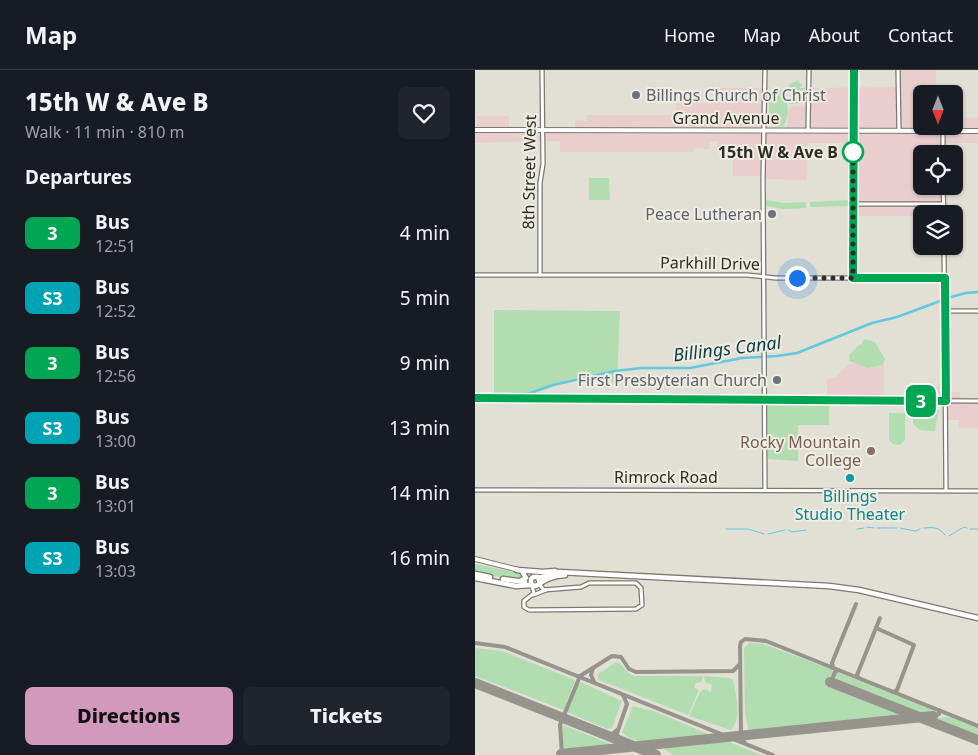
<!DOCTYPE html>
<meta charset="utf-8">
<style>
body{margin:0;font-family:"Noto Sans",sans-serif;background:#20242c;color:#f1f3f6;height:100vh;display:flex;flex-direction:column;font-size:19px;white-space:nowrap}
*{box-sizing:border-box;margin:0}
p{font-size:16px;color:#9ea1a6}
.icon{flex:none;width:28px;height:28px;fill:none;stroke:currentColor;stroke-width:2;stroke-linecap:round;stroke-linejoin:round}
.map{position:relative;flex:1;overflow:hidden}
.details{display:flex;flex-direction:column;background:#171b24;width:475px}
.details>*{flex:none}
.badge{padding:0 10px;border-radius:8px;font-size:18px;line-height:32px}
.needle{width:32px;rotate:180deg}
.buttons{position:absolute;left:438px;top:15px;display:grid;gap:10px}
.buttons a{display:grid;place-items:center;width:50px;height:50px;border-radius:8px;background:#171b24;box-shadow:0 1px 4px #0004;font-size:25px}
.you{position:absolute;width:25px;height:25px;margin:-12px;border:4px solid #fff;border-radius:50%;background:#1a73e8;box-shadow:0 0 0 8px #1a73e833}
.map>.badge{position:absolute;translate:-50% -50%;box-shadow:0 0 0 2px #fff}
h2{padding:0 25px;font-size:19px;line-height:45px}
.round{display:grid;place-items:center;flex:none;width:52px;height:52px;border-radius:8px;background:#20242c}
.headline{display:flex;align-items:center;justify-content:space-between;height:85px;padding:0 25px}
h1{font-size:24px;font-weight:800;line-height:38px}
.cta{display:flex;gap:10px;margin-top:auto;padding:10px 25px}
.cta a{flex:1;height:58px;border-radius:8px;background:#d399bc;color:#111;font-size:20px;font-weight:800;line-height:58px;text-align:center}
.cta a+a{background:#20242c;color:#f1f3f6}
ul{padding:0;list-style:none}
li{display:flex;align-items:center;gap:15px;height:65px;padding:0 25px}
li div{flex:1}
li b{display:block;font-size:19px}
li em{font-style:normal}
li .badge{min-width:55px;font-weight:700;text-align:center}
header{display:flex;align-items:center;gap:30px;box-sizing:border-box;height:70px;padding:0 25px;background:#171b24;border-bottom:1px solid #363941}
header strong{font-size:24px}
nav{display:flex;gap:28px;margin-inline-start:auto;font-size:18px}
main{display:flex;flex:1;min-height:0}
.map>svg:first-child{display:block}
.commercial{fill:#e9cecd}
.green{fill:#b1ddb0}
.lines{fill:none;stroke-linecap:round;stroke-linejoin:round}
.stream{stroke:#61c8e1;stroke-width:1}
.canal{stroke:#61c8e1;stroke-width:2.5}
.taxiway{stroke:#96948c;stroke-width:4}
.runway{stroke:#96948c;stroke-width:10}
.secondary-casing{stroke:#7b796f;stroke-width:5.5}
.primary-casing{stroke:#7b796f;stroke-width:6}
.highway-casing{stroke:#7b796f;stroke-width:7}
.secondary{stroke:#fff;stroke-width:3}
.primary{stroke:#fff;stroke-width:4}
.highway{stroke:#fff;stroke-width:4.5}
.line-casing{stroke:#fff;stroke-width:11}
.line{stroke:#00a651;stroke-width:8}
.walk{stroke:#2d2c28;stroke-width:5;stroke-dasharray:0 9}
.worship-dot{fill:#6b7280;stroke:#efede1;stroke-width:2}
.stop-dot{fill:#fff;stroke:#00a651;stroke-width:2.5}
.education-dot{fill:#8d6e63;stroke:#efede1;stroke-width:2}
.culture-dot{fill:#0f9aa8;stroke:#efede1;stroke-width:2}
.labels{text-anchor:middle;dominant-baseline:central;stroke-width:4;stroke-linejoin:round;paint-order:stroke}
.worship-label{font-size:16px;fill:#5b616d;stroke:#efede1;text-anchor:end}
.street-label{font-size:16px;fill:#2d2c28;stroke:#efede1}
.stop-label{font-size:16px;font-weight:bold;fill:#2d2c28;stroke:#efede1;text-anchor:end}
.education-label{font-size:16px;fill:#785e54;stroke:#efede1;text-anchor:end}
.culture-label{font-size:16px;fill:#0d838f;stroke:#efede1}
.water-label{font-size:18px;font-style:italic;fill:#0e3e49;stroke:#efede1}
</style>
<header>
<strong>Map</strong>
<nav><a>Home</a><a>Map</a><a>About</a><a>Contact</a></nav>
</header>
<main>
<section class="details">
<div class="headline"><div><h1>15th W &amp; Ave B</h1><p>Walk · 11 min · 810 m</p></div><a class="round"><svg class="icon" aria-label="heart" viewBox="0 0 24 24"><path d="M12 20l-8-8c-3-5 5-10 8-4 3-6 11-1 8 4z"/></svg></a></div>
<h2>Departures</h2>
<ul>
<li><span class="badge" style="background:#00a651;color:#fff">3</span><div><b>Bus</b><p>12:51</p></div><em>4 min</em></li>
<li><span class="badge" style="background:#00a3b4;color:#fff">S3</span><div><b>Bus</b><p>12:52</p></div><em>5 min</em></li>
<li><span class="badge" style="background:#00a651;color:#fff">3</span><div><b>Bus</b><p>12:56</p></div><em>9 min</em></li>
<li><span class="badge" style="background:#00a3b4;color:#fff">S3</span><div><b>Bus</b><p>13:00</p></div><em>13 min</em></li>
<li><span class="badge" style="background:#00a651;color:#fff">3</span><div><b>Bus</b><p>13:01</p></div><em>14 min</em></li>
<li><span class="badge" style="background:#00a3b4;color:#fff">S3</span><div><b>Bus</b><p>13:03</p></div><em>16 min</em></li>
</ul>
<div class="cta"><a>Directions</a><a>Tickets</a></div>
</section>
<div class="map">
<svg width="503" height="685" viewBox="0 0 503 685">
<rect width="100%" height="100%" fill="#e2e0d4"/>
<g class="commercial">
<path d="M424,0H461V17H446V36L441,37V48H446V56H479V48H503V59L312,58L313,40L318,36L333,35L334,18L423,17Z"/>
<path d="M245,18H289V60L503,61V73H468V84H446V116H468L469,144H446V146H378V73H333L332,110L288,109V106H258V79H242V71H234V79L219,78V82H85V71L0,73L2,46H34V58L100,60V51H112V45H201V33L245,32Z"/>
<path d="M376,293H382L395,298L409,295V330H352V309L360,307Z"/>
<path d="M458,317H471V322H485V331H503V358H484V350H471V331H458Z"/>
</g>
<g class="green">
<path d="M323,10L327,16L324,18H330V33L314,34L315,28L320,21L317,22L313,15Z"/>
<path d="M304,18C314,23 315,48 308,56L301,57L295,53L294,50V24L298,19Z"/>
<path d="M114,108H134L135,130H114Z"/>
<path d="M291,130L309,133L331,132V138L309,139L291,136Z"/>
<path d="M376,130V136L335,137V132Z"/>
<path d="M19,240L145,241L142,312L137,313L135,301L88,311L44,326H19Z"/>
<path d="M389,269L400,272L410,289L408,295L393,298L375,291L374,285L384,275L387,274Z"/>
<path d="M292,332L354,333V355H323V391L293,389Z"/>
<path d="M454,336H460L464,340L460,361L445,360L438,354V339Z"/>
<path d="M414,343H430V370L425,375L418,374L414,370Z"/>
<path d="M0,494L48,504L50,508L46,511L0,502Z"/>
<path d="M274,573L288,574L356,599L358,601L354,614L428,643V646L277,662L273,659L270,642L269,578Z"/>
<path d="M0,578L27,581L100,610L89,640L0,606Z"/>
<path d="M141,592C149,594 150,603 159,606H228L226,612L221,613L219,617L224,620L213,645L124,610L122,605Z"/>
<path d="M362,602L460,640L461,642L442,643L359,610Z"/>
<path d="M229,606L254,608L258,610C261,624 267,649 256,660L214,646L225,622L229,619L236,622L237,615L230,612Z"/>
<path d="M106,612L147,631L137,658L132,659L92,642L103,613L105,614Z"/>
<path d="M158,636L179,641L235,665L169,674L151,666L147,662Z"/>
<path d="M476,647L503,657V668L459,650V648Z"/>
<path d="M88,655L138,675L139,676L90,681L88,679L86,657Z"/>
<path d="M249,670L286,685H198L188,678Z"/>
</g>
<g class="lines">
<g class="stream">
<path d="M392,457L399,458"/>
<path d="M402,458H422"/>
<path d="M425,458L440,461L445,459"/>
<path d="M449,458C458,457 464,457 470,465"/>
<path d="M251,459H273L289,464"/>
<path d="M382,459L389,458"/>
<path d="M495,459H503"/>
<path d="M313,460L317,462L331,460"/>
<path d="M293,464L310,460"/>
<path d="M474,466L489,457L492,458"/>
</g>
<path class="canal" d="M0,332H40L47,326L78,315L140,301L166,298H215L267,288L302,286L322,283L397,253L422,247L476,227L491,223L503,222"/>
<g class="taxiway">
<path d="M401,558L439,575L422,620L418,622"/>
<path d="M0,573L30,577L298,685"/>
<path d="M118,598L116,605L119,612"/>
<path d="M358,598L357,593L381,534"/>
<path d="M384,608L382,605L405,548"/>
<path d="M356,612L360,602L363,600"/>
<path d="M148,625L152,634L142,663L143,667L149,672"/>
<path d="M458,646L464,644V640"/>
<path d="M130,665H136L142,660"/>
<path d="M270,673L266,667L265,576L266,572L270,569L291,571L503,656"/>
<path d="M87,684L85,655L105,606L137,586L146,587L154,599L161,602L258,601L264,595"/>
</g>
<g class="runway">
<path d="M355,612L503,670"/>
<path d="M0,613L181,685"/>
<path d="M86,684L458,646"/>
</g>
<defs>
<g id="secondary">
<path d="M290,0L288,109L290,419"/>
<path d="M423,0L424,61"/>
<path d="M333,60L334,0"/>
<path d="M468,84V61"/>
<path d="M468,116L469,144"/>
<path d="M378,134H468"/>
<path d="M469,176L471,420"/>
<path d="M0,205H272L300,208H469"/>
<path d="M65,205V113L68,94L67,0"/>
<path d="M378,208L379,0"/>
<path d="M470,241H503"/>
<path d="M0,328L503,331"/>
<path d="M0,420L503,421"/>
<path d="M57,516L59,523L49,531V537L54,540L161,539L167,535L166,518L161,513H114L106,517L69,520L64,514"/>
<path d="M58,525L71,520"/>
</g>
<g id="primary">
<path d="M0,60L503,61"/>
<path d="M0,489L44,500"/>
</g>
<g id="highway">
<path d="M42,500L68,502L80,501"/>
<path d="M0,504L15,507"/>
<path d="M0,508L41,516L56,515"/>
<path d="M64,508L84,502L354,516L384,520L503,548"/>
<path d="M28,509L50,512"/>
<path d="M45,511L51,508L47,501"/>
<path d="M65,514L63,507H58L56,509V515L61,516C71,509 77,506 90,505"/>
</g>
</defs>
<use href="#secondary" class="secondary-casing"/>
<use href="#primary" class="primary-casing"/>
<use href="#highway" class="highway-casing"/>
<use href="#secondary" class="secondary"/>
<use href="#primary" class="primary"/>
<use href="#highway" class="highway"/>
</g>
<g class="lines">
<defs>
<path id="line" d="M0,328L471,331L470,208H378L379,0"/>
</defs>
<use href="#line" class="line-casing"/>
<use href="#line" class="line"/>
<path class="walk" d="M322,208H378V82"/>
</g>
<g class="worship-dot">
<circle cx="161" cy="25" r="5"/>
<circle cx="297" cy="144" r="5"/>
<circle cx="302" cy="310" r="5"/>
</g>
<circle class="stop-dot" cx="378" cy="82" r="10"/>
<circle class="education-dot" cx="396" cy="381" r="5"/>
<circle class="culture-dot" cx="375" cy="408" r="5"/>
<g class="labels">
<g class="worship-label">
<text x="171" y="25" text-anchor="start">Billings Church of Christ</text>
<text x="287" y="144">Peace Lutheran</text>
<text x="292" y="310">First Presbyterian Church</text>
</g>
<g class="street-label">
<text x="251" y="48">Grand Avenue</text>
<text transform="translate(54 102) rotate(-89)">8th Street West</text>
<text transform="translate(235 193) rotate(1)">Parkhill Drive</text>
<text x="191" y="407">Rimrock Road</text>
</g>
<g class="stop-label">
<text x="363" y="82">15th W &amp; Ave B</text>
</g>
<g class="education-label">
<text x="386" y="372">Rocky Mountain<tspan x="386" dy="18">College</tspan></text>
</g>
<g class="culture-label">
<text x="375" y="426">Billings<tspan x="375" dy="18">Studio Theater</tspan></text>
</g>
<g class="water-label">
<text transform="translate(252 278) rotate(-7)">Billings Canal</text>
</g>
</g>
</svg>
<div class="buttons">
<a><svg class="needle" viewBox="-14 -14 28 28"><path d="M0-13l5 13h-10z" fill="#e53935"/><path d="M0 13l5-13h-10z" fill="#9ea1a6"/></svg></a>
<a><svg class="icon" aria-label="locate" viewBox="0 0 24 24"><circle cx="12" cy="12" r="6"/><path d="M12 2v4M12 18v4M2 12h4M18 12h4"/></svg></a>
<a><svg class="icon" aria-label="layers" viewBox="0 0 24 24"><path d="M12 4l9 5-9 5-9-5zM3 14l9 5 9-5"/></svg></a>
</div>
<div class="you" style="left:322px;top:208px"></div>
<b class="badge" style="left:446px;top:331px;background:#00a651;color:#fff">3</b>
</div>
</main>
